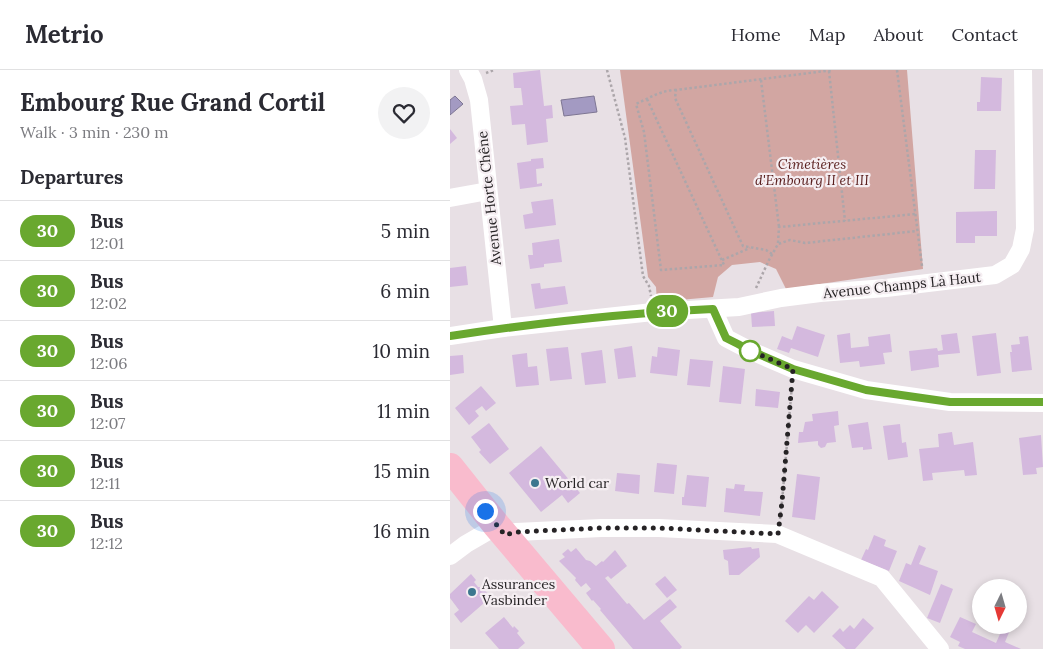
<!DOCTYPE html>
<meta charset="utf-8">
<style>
body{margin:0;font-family:Lora,serif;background:#f2f2f3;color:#2b2b33;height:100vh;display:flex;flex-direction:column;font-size:19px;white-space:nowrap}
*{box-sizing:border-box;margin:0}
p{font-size:16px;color:#7c7c81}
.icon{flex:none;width:28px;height:28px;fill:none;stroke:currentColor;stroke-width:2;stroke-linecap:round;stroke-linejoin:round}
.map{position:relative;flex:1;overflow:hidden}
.drawer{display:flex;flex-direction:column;background:#fff;width:450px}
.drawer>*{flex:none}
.badge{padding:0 10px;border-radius:16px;font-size:18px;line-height:32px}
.needle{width:32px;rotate:185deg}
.fabs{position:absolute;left:522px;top:509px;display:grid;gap:10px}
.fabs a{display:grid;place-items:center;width:55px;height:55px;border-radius:50%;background:#fff;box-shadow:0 2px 8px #0003;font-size:25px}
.you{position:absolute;width:25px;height:25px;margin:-12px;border:4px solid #fff;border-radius:50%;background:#1a73e8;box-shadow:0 0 0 8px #1a73e833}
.map>.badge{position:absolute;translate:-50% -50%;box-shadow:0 0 0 2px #fff}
h2{padding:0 20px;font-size:19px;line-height:45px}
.round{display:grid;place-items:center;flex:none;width:52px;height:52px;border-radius:26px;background:#f2f2f3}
.overview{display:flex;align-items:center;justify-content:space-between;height:85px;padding:0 20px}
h1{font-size:24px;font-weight:700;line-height:38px}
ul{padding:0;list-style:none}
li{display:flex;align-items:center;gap:15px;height:60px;padding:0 20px;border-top:1px solid #e1e1e2}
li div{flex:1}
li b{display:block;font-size:19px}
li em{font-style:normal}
li .badge{min-width:55px;font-weight:700;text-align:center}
header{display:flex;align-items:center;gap:30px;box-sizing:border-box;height:70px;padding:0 25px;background:#fff;border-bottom:1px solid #e1e1e2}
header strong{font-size:24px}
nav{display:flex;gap:28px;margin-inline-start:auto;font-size:18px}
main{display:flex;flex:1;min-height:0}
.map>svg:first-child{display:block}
.green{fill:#d2a6a2}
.water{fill:#a39ac2;stroke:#7e7693}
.building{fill:#d4b9de}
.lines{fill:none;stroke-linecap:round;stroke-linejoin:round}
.path{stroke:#aca6aa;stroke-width:2.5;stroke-dasharray:2.5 2.5;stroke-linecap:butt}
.minor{stroke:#fff;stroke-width:18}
.primary{stroke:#f9bbcd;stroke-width:28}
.line-casing{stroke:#fff;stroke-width:11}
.line{stroke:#69a82f;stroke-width:8}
.walk{stroke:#262325;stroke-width:5;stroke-dasharray:0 9}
.stop-dot{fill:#fff;stroke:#69a82f;stroke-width:2.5}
.poi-dot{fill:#3c778f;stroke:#f5eef2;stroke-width:2}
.labels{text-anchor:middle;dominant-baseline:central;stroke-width:4.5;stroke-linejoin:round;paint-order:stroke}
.park-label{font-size:14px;font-style:italic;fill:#581d1c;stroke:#f5eef2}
.street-label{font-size:14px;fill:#262325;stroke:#f5eef2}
.poi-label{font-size:14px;fill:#262325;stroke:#f5eef2;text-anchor:start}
</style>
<header>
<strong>Metrio</strong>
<nav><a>Home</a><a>Map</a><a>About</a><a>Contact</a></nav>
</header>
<main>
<section class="drawer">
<div class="overview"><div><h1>Embourg Rue Grand Cortil</h1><p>Walk · 3 min · 230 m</p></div><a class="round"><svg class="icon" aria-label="heart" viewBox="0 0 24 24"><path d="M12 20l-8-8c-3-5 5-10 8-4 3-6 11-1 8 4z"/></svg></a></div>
<h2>Departures</h2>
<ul>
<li><span class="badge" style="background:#69a82f;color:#fff">30</span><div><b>Bus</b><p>12:01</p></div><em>5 min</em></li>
<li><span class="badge" style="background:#69a82f;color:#fff">30</span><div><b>Bus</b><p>12:02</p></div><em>6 min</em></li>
<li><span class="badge" style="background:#69a82f;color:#fff">30</span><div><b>Bus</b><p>12:06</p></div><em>10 min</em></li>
<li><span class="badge" style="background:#69a82f;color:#fff">30</span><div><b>Bus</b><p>12:07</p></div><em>11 min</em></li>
<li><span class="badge" style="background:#69a82f;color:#fff">30</span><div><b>Bus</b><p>12:11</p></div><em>15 min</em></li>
<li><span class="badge" style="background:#69a82f;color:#fff">30</span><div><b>Bus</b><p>12:12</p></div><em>16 min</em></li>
</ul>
</section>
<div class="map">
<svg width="593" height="579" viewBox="0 0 593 579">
<rect width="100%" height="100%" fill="#e8e0e5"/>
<path class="green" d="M170,0H457L473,199L336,219L326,199L310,192L282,195L268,207L263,227L207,232L206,217L198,207Z"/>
<g class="water">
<path d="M5,26L13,34L0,45V30Z"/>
<path d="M144,26L147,42L114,46L111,30Z"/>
</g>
<g class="building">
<path d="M90,0L94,36L102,35L103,48L96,49L98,72L77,75L75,54L62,55L60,36L73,35L71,18H64L63,3Z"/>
<path d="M531,7L552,8L551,41H527V32H530Z"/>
<path d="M0,59L7,68L0,74Z"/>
<path d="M525,80H546L545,119H524Z"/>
<path d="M93,88L94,98L86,99L87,114L92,113V116L70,119L67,93L81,91V89Z"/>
<path d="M103,129L106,155L75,159L73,145L83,143L81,132Z"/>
<path d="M547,141V166H525V173H506V142Z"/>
<path d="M109,169L112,192L94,194V197L80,199L78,185H83L82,173Z"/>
<path d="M16,196L18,215L0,217V198Z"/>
<path d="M90,213L91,219L115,216L118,234L85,239L81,214Z"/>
<path d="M324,241L325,256L302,257L301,243Z"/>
<path d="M347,256L375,265L368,287L341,278L339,283L327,279L332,266L342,270Z"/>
<path d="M400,263L401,278L419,276L418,267L440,264L442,282L433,283L435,294L410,297L409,291L390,293L387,265Z"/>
<path d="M507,263L510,283L488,285L489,297L461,301L459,281L487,278L488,281L493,280L491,265Z"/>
<path d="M546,263L551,303L527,306L522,266Z"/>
<path d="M578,266L582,300L562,302L560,282H562L561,275L570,274L569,267Z"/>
<path d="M182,276L186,307L168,309L164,279Z"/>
<path d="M118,277L122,309L100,311L96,279Z"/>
<path d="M208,277L230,280L227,306L200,303L202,286L207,287Z"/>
<path d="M152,280L156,313L135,315L131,283Z"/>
<path d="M77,283L78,297L87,296L89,315L66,317L62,285Z"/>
<path d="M13,285L14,303L0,305V286Z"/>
<path d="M240,289L263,291L260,317L237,315Z"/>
<path d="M273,296L295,299L291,334L269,332Z"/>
<path d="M31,316L46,333L36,341L32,336L25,341L29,346L19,355L5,338Z"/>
<path d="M306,319L330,322L328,338L305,336Z"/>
<path d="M388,341L389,355L384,356L386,372L377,373L375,377L371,378L368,375V371L348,373L349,362H353L355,352L363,351L362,344Z"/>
<path d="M418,352L422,379L413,380V377L402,378L398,355Z"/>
<path d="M39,353L59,379L40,394L29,382L31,380L21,367Z"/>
<path d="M450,354L452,373L456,372L458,387L438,390L433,356Z"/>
<path d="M502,362L504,375L523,372L527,405L515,406L514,400L482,403L483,410L473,411L469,379L489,377L488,364Z"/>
<path d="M591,365L593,397L586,398L587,404L573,405L569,368Z"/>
<path d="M91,376L130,423L118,433L112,425L91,442L59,403Z"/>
<path d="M207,393L227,395L224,424L204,422Z"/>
<path d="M167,403L190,405L189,424L165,421Z"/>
<path d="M347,404L370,407L365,450L342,447Z"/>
<path d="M237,405L259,407L256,437L232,435V427H234Z"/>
<path d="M285,414L295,415L294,421L313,422L310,446L274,442L276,418L284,419Z"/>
<path d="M424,465L436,470L434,476L447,481L439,501L411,490L416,479L418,480Z"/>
<path d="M469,475L476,478L469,494L488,501L480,525L449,511L456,493L461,495Z"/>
<path d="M301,477L302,479L309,478L310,487L289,505H279L278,491L274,489L273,480Z"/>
<path d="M126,478L136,490L140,491L146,496L152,491L153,492L165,480L177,496L161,509L158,506L155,508L177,534L179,533L194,550L220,529L227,537L210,551L232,577L230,579H183L150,540L151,539L143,530L142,531L136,523L141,519L136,513L131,517L125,510L126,508L109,491L115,487L112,484L118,479L121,482Z"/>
<path d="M21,504L26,510L24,512L28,517H31L41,527L11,553L4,544L9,540L0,528V524Z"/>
<path d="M215,506L227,520L217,528L205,514Z"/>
<path d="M491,514L503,519L490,553L477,548Z"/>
<path d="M372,521L389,537L364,563L356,555L348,563L335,551L359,526L364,530Z"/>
<path d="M54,547L63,558L64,556L69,561L67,563L75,573L68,579H49L35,563Z"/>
<path d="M510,547L526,554L522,562L546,573L553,557L560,560L555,572L571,579H515L508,576L510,572L500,567Z"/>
<path d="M413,548L424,558L405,579H396L382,566L390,558L393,562L400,555L404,559Z"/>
</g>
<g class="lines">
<g class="path">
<path d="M157,0L175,68L193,206L199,216L201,226"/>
<path d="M447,0L472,196"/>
<path d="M379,1L395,151"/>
<path d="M36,3L44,0"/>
<path d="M311,10L329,157"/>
<path d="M197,29L274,195L211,200L194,62L186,34C199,28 212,20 226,20"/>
<path d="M328,173L329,157L466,144"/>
<path d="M322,184L316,180L293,176L225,28L226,20L383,0"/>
<path d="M272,190L300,178"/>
<path d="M306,218L319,190L328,174L340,170L355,173L467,161"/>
<path d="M330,449L332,432L342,315"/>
</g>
<g class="minor">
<path d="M18,0L23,9L29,30L53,258"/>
<path d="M0,128L38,121"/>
<path d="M263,239L276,268L299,280L343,299L416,320L500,332L593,333"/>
<path d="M0,266L53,258L203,242L289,237L331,228L370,223L436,218L545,205L562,195L571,179L575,159L573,0"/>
<path d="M55,465L66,462L151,458H209L327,464L432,508L490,579"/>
<path d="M0,486L16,474L47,456"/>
</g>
<path class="primary" d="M0,397L47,456L151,579"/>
</g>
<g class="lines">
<defs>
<path id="line" d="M0,266C87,253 175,243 263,239L276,268L288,274L299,280L343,299L416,320L500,332H593"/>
</defs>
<use href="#line" class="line-casing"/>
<use href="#line" class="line"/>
<path class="walk" d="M35,441L55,465L66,462L151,458H209L328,464L332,432L343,299L299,280L300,281"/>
</g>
<circle class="stop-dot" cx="300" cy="281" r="10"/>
<g class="poi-dot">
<circle cx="85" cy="413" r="5"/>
<circle cx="22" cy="522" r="5"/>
</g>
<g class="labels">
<g class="park-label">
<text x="362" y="94">Cimetières<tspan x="362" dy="16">d'Embourg II et III</tspan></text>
</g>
<g class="street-label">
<text transform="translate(39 128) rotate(-96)">Avenue Horte Chêne</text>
<text transform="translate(452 215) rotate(-6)">Avenue Champs Là Haut</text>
</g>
<g class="poi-label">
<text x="95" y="413">World car</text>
<text x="32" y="514">Assurances<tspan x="32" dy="16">Vasbinder</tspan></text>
</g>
</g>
</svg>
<div class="fabs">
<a><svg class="needle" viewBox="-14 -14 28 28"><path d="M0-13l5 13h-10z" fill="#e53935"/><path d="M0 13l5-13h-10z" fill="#7c7c81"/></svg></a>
</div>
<div class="you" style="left:35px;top:441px"></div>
<b class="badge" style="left:217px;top:241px;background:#69a82f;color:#fff">30</b>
</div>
</main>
